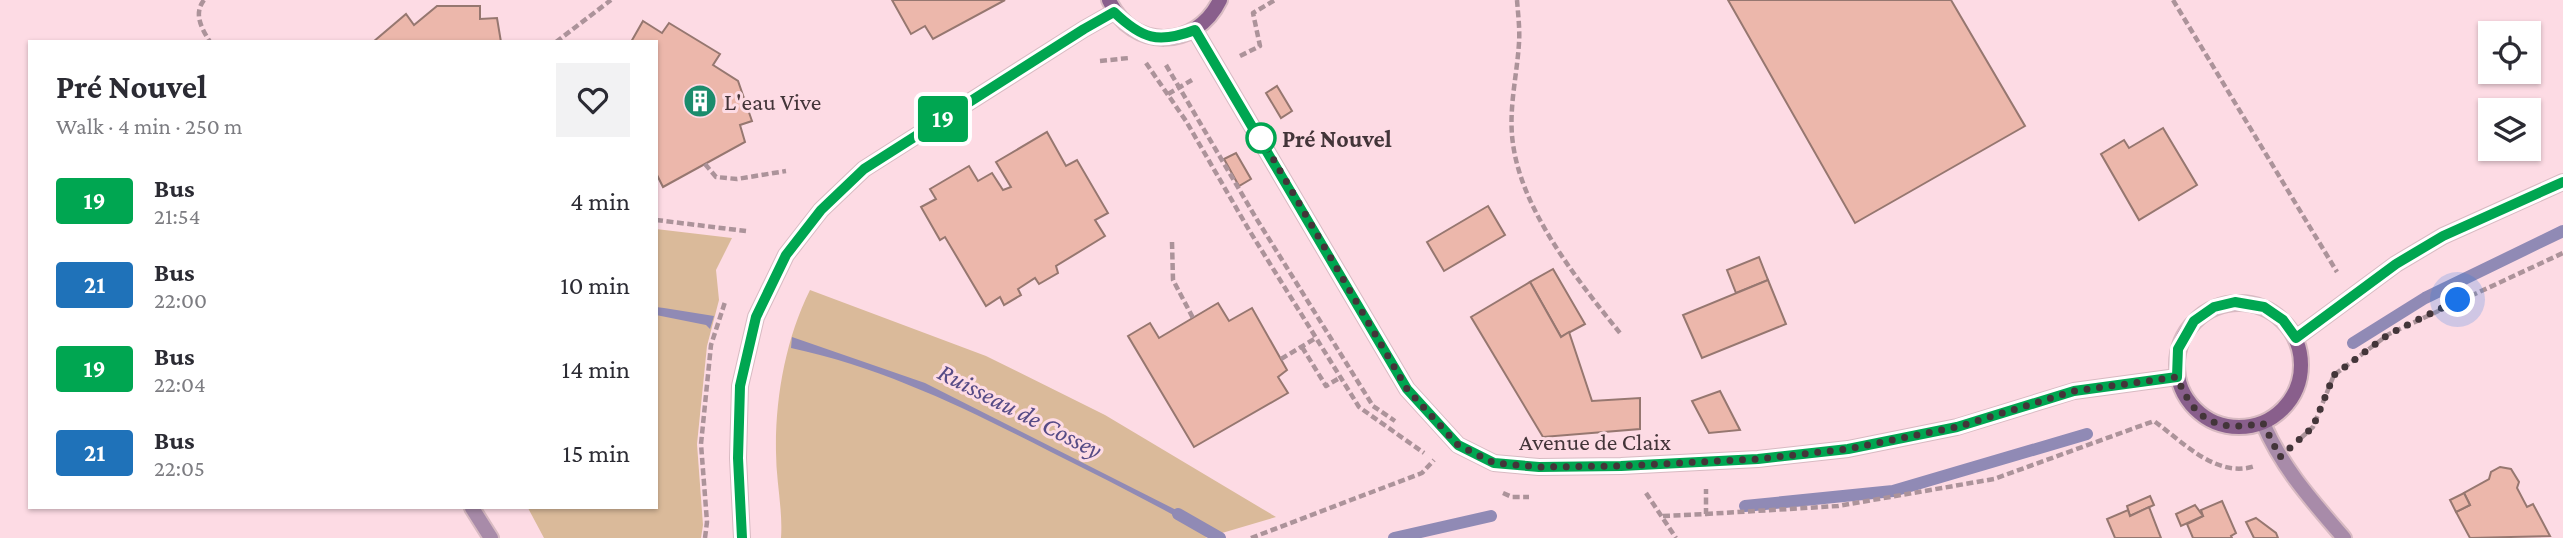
<!DOCTYPE html>
<meta charset="utf-8">
<style>
body{margin:0;font-family:"Crimson Pro",serif;background:#f2f2f3;color:#2b2b33;height:100vh;display:flex;flex-direction:column;font-size:26px;white-space:nowrap}
*{box-sizing:border-box;margin:0}
p{font-size:23px;color:#7c7c81}
.icon{flex:none;width:38px;height:38px;fill:none;stroke:currentColor;stroke-width:2;stroke-linecap:round;stroke-linejoin:round}
.map{position:relative;flex:1;overflow:hidden}
.details{position:absolute;left:28px;top:40px;width:630px;height:469px;display:flex;flex-direction:column;background:#fff;border-radius:0px;box-shadow:0 2px 5px #0004}
.details>*{flex:none}
.badge{padding:0 14px;border-radius:5px;font-size:24px;line-height:46px}
.buttons{position:absolute;left:2478px;top:21px;display:grid;gap:14px}
.buttons a{display:grid;place-items:center;width:63px;height:63px;border-radius:0px;background:#fff;box-shadow:0 2px 5px #0004;font-size:35px}
.you{position:absolute;width:35px;height:35px;margin:-18px;border:5px solid #fff;border-radius:50%;background:#1a73e8;box-shadow:0 0 0 10px #1a73e833}
.map>.badge{position:absolute;translate:-50% -50%;box-shadow:0 0 0 4px #fff}
.round{display:grid;place-items:center;flex:none;width:74px;height:74px;border-radius:0px;background:#f2f2f3}
.overview{display:flex;align-items:center;justify-content:space-between;height:119px;padding:0 28px}
h1{font-size:33px;font-weight:700;line-height:52px}
ul{padding:0;list-style:none}
li{display:flex;align-items:center;gap:21px;height:84px;padding:0 28px}
li div{flex:1}
li b{display:block;font-size:26px}
li em{font-style:normal}
li .badge{min-width:77px;font-weight:700;text-align:center}
.map>svg:first-child{display:block}
.green{fill:#daba9a}
.water{fill:#908ab5}
.lines{fill:none;stroke-linecap:round;stroke-linejoin:round}
.stream{stroke:#908ab5;stroke-width:12}
.building{fill:#ecb7ab;stroke:#967770;stroke-width:2}
.street-casing{stroke:#d8bac2;stroke-width:18}
.secondary-casing{stroke:#d8bac2;stroke-width:18}
.path{stroke:#ac939a;stroke-width:4.5;stroke-dasharray:7 3.5;stroke-linecap:butt}
.street{stroke:#a88ba9;stroke-width:14}
.secondary{stroke:#895f8c;stroke-width:14}
.line-casing{stroke:#fff;stroke-width:16}
.line{stroke:#00a651;stroke-width:10}
.walk{stroke:#433539;stroke-width:7;stroke-dasharray:0 12.6}
.stop-dot{fill:#fff;stroke:#00a651;stroke-width:3.5}
.labels{text-anchor:middle;dominant-baseline:central;stroke-width:6;stroke-linejoin:round;paint-order:stroke}
.poi-label{font-size:24px;fill:#433539;stroke:#fddbe4;text-anchor:start}
.stop-label{font-size:24px;font-weight:bold;fill:#433539;stroke:#fddbe4;text-anchor:start}
.street-label{font-size:24px;fill:#433539;stroke:#fddbe4}
.water-label{font-size:26px;font-style:italic;fill:#564b86;stroke:#fddbe4}
</style>
<div class="map">
<svg width="2563" height="538" viewBox="0 0 2563 538">
<rect width="100%" height="100%" fill="#fddbe4"/>
<g class="green">
<path d="M656,229L732,238L716,270L719,300L707,346L697,444L703,525L701,538H544L528,508H656Z"/>
<path d="M810,290L986,356L1105,415L1276,517L1205,538H781C783,510 776,481 776,452C775,398 786,338 810,290Z"/>
</g>
<g class="water">
<path d="M656,307L664,308L714,316L710,329L706,325L656,315Z"/>
<path d="M792,337L925,383L1196,520L1188,523C1143,498 1097,475 1051,452C967,409 884,368 791,348Z"/>
</g>
<g class="lines">
<g class="stream">
<path d="M2353,343L2425,298L2563,231"/>
<path d="M1745,506L1893,491L2087,434"/>
<path d="M1178,514L1220,538"/>
<path d="M1394,538L1491,516"/>
</g>
</g>
<g class="building">
<path d="M892,0H1005L933,39L925,26L911,34Z"/>
<path d="M1728,0H1951L2025,126L1855,223Z"/>
<path d="M437,6H480V19L497,18L501,42H373L406,14L414,25Z"/>
<path d="M643,21L662,33L669,23L720,54L713,65L738,81L752,121L740,125L745,142L663,187L656,173V42H631Z"/>
<path d="M1277,86L1292,111L1281,118L1266,93Z"/>
<path d="M2163,128L2197,185L2139,220L2101,154L2124,140L2129,148Z"/>
<path d="M1047,132L1066,166L1077,160L1108,213L1095,220L1105,236L1056,266L1058,273L1039,284L1035,278L1018,289L1021,295L1004,305L1000,297L986,306L945,237L940,240L921,207L936,199L930,189L969,166L978,181L992,173L1003,190L1011,187L996,162Z"/>
<path d="M1236,153L1251,179L1239,186L1224,159Z"/>
<path d="M1488,206L1505,235L1444,271L1427,242Z"/>
<path d="M1759,257L1768,280L1736,293L1727,270Z"/>
<path d="M1553,269L1585,324L1561,337L1530,282Z"/>
<path d="M1768,280L1786,324L1702,358L1683,315Z"/>
<path d="M1530,282L1561,337L1569,332L1592,401L1640,398V429L1543,437L1471,317Z"/>
<path d="M1218,303L1229,321L1252,308L1287,370L1278,377L1288,393L1194,447L1128,336L1150,323L1159,338Z"/>
<path d="M1720,391L1740,430L1709,433L1692,401Z"/>
<path d="M2500,467L2511,469L2519,482L2517,488L2527,507L2533,504L2550,536L2470,538L2456,512L2470,505L2464,493L2489,479L2491,472Z"/>
<path d="M2464,493L2470,505L2456,512L2450,500Z"/>
<path d="M2150,496L2154,505L2130,516L2127,506Z"/>
<path d="M2222,501L2236,533L2231,536L2232,538H2193L2187,524L2203,516L2201,510Z"/>
<path d="M2195,505L2203,516L2181,526L2176,514Z"/>
<path d="M2149,507L2161,538H2115L2107,519L2128,510L2130,516Z"/>
<path d="M2256,518L2276,533L2278,538H2254L2246,522Z"/>
</g>
<g class="lines">
<defs>
<g id="street">
<path d="M2263,423C2282,468 2313,502 2344,538"/>
<path d="M472,508L491,538"/>
</g>
<g id="secondary">
<path d="M1109,0C1132,51 1196,50 1220,0"/>
<path d="M1195,30L1407,389L1458,445L1494,463L1539,467L1621,466L1758,459L1848,449L1957,427L2074,391L2177,377"/>
<circle cx="2239" cy="365" r="62"/>
<path d="M2296,338L2396,264L2443,236L2563,182"/>
<path d="M742,538L738,458L740,386L756,317L786,255L821,210L864,169L1084,29L1114,12"/>
</g>
</defs>
<use href="#street" class="street-casing"/>
<use href="#secondary" class="secondary-casing"/>
<g class="path">
<path d="M204,0C193,14 202,29 210,42"/>
<path d="M1517,0C1518,14 1520,29 1519,43C1517,76 1508,110 1513,144C1522,211 1578,281 1620,333"/>
<path d="M2173,0L2337,272"/>
<path d="M556,42L611,0"/>
<path d="M1240,56L1260,46L1253,13L1275,0"/>
<path d="M1100,61L1129,58"/>
<path d="M1146,63L1186,121L1249,230L1359,407L1424,453"/>
<path d="M1166,65L1256,218L1373,406L1395,421"/>
<path d="M1168,94L1192,80"/>
<path d="M705,164L716,177L737,179L786,171"/>
<path d="M656,220L746,231"/>
<path d="M1172,242L1173,280L1193,318"/>
<path d="M1302,347L1326,386L1341,377"/>
<path d="M1281,359L1316,338"/>
<path d="M2301,438L2313,427L2334,375L2389,334L2563,253"/>
<path d="M1503,493L1512,497H1529"/>
<path d="M1646,493L1676,538"/>
<path d="M1706,514L1838,506L1994,479L2154,421C2183,442 2217,479 2255,466"/>
<path d="M1663,516L1706,514V489"/>
<path d="M705,538L707,522L701,444L711,345L725,302"/>
<path d="M1251,538L1422,473L1434,460"/>
</g>
<use href="#street" class="street"/>
<use href="#secondary" class="secondary"/>
</g>
<g class="lines">
<defs>
<path id="line" d="M742,538L738,458L740,386L756,317L786,255L821,210L864,169L1084,29L1114,12C1142,39 1158,44 1195,30L1407,389L1458,445L1494,463L1539,467L1621,466L1758,459L1848,449L1957,427L2074,391L2177,377L2178,349L2194,321L2214,307L2235,302L2264,307L2283,320L2296,338L2396,264L2443,236L2563,182"/>
</defs>
<use href="#line" class="line-casing"/>
<use href="#line" class="line"/>
<path class="walk" d="M1261,138L1407,389L1458,445L1494,463L1539,467L1621,466L1758,459L1848,449L1957,427L2074,391L2177,377C2195,422 2217,432 2263,423L2280,457L2313,427L2334,375L2389,334L2458,300"/>
</g>
<defs>
<symbol id="building-disc" viewBox="-11 -11 22 22"><circle r="9.5" fill="#1b8c6c" stroke="#fddbe4"/><path d="M-4-6H4V6H1V3H-1V6H-4ZM-2.5-4.3h1.7v1.8h-1.7ZM.8-4.3h1.7v1.8H.8ZM-2.5-1h1.7V.8h-1.7ZM.8-1h1.7V.8H.8Z" fill="#fff"/></symbol>
</defs>
<g fill-rule="evenodd">
<use href="#building-disc" x="681" y="82" width="38" height="38"/>
</g>
<circle class="stop-dot" cx="1261" cy="138" r="14"/>
<g class="labels">
<g class="poi-label">
<text x="724" y="101">L'eau Vive</text>
</g>
<g class="stop-label">
<text x="1282" y="138">Pré Nouvel</text>
</g>
<g class="street-label">
<text x="1595" y="441">Avenue de Claix</text>
</g>
<g class="water-label">
<text transform="translate(1020 411) rotate(27)">Ruisseau de Cossey</text>
</g>
</g>
</svg>
<div class="buttons">
<a><svg class="icon" aria-label="locate" viewBox="0 0 24 24"><circle cx="12" cy="12" r="6"/><path d="M12 2v4M12 18v4M2 12h4M18 12h4"/></svg></a>
<a><svg class="icon" aria-label="layers" viewBox="0 0 24 24"><path d="M12 4l9 5-9 5-9-5zM3 14l9 5 9-5"/></svg></a>
</div>
<div class="you" style="left:2458px;top:300px"></div>
<b class="badge" style="left:943px;top:119px;background:#00a651;color:#fff">19</b>
<section class="details">
<div class="overview"><div><h1>Pré Nouvel</h1><p>Walk · 4 min · 250 m</p></div><a class="round"><svg class="icon" aria-label="heart" viewBox="0 0 24 24"><path d="M12 20l-8-8c-3-5 5-10 8-4 3-6 11-1 8 4z"/></svg></a></div>
<ul>
<li><span class="badge" style="background:#00a651;color:#fff">19</span><div><b>Bus</b><p>21:54</p></div><em>4 min</em></li>
<li><span class="badge" style="background:#1f72b9;color:#fff">21</span><div><b>Bus</b><p>22:00</p></div><em>10 min</em></li>
<li><span class="badge" style="background:#00a651;color:#fff">19</span><div><b>Bus</b><p>22:04</p></div><em>14 min</em></li>
<li><span class="badge" style="background:#1f72b9;color:#fff">21</span><div><b>Bus</b><p>22:05</p></div><em>15 min</em></li>
</ul>
</section>
</div>
